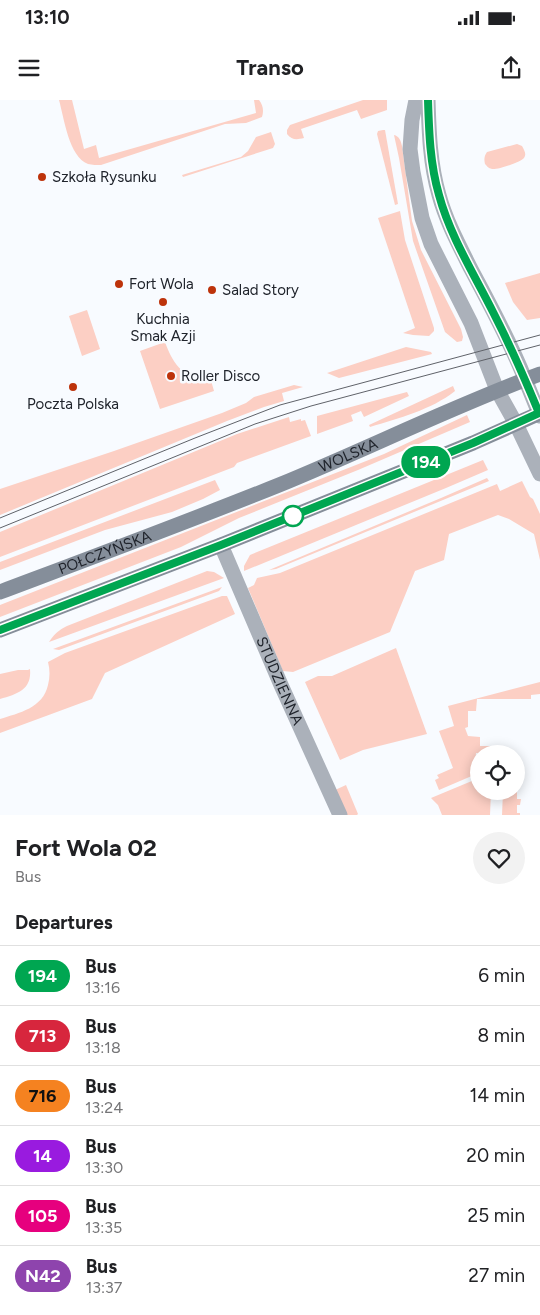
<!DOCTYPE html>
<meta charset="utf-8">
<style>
body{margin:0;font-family:Figtree,sans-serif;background:#f2f2f2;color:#202124;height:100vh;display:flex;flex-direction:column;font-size:19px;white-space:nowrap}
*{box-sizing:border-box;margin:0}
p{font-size:16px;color:#757577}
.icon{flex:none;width:28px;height:28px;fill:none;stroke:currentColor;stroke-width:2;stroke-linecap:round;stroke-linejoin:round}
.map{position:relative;height:715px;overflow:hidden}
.details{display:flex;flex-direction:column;background:#fff;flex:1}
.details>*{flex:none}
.badge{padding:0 10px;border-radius:16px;font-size:18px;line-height:32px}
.buttons{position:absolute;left:470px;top:645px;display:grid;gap:10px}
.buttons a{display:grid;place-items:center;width:55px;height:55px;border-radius:50%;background:#fff;box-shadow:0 2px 12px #0003;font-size:25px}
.map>.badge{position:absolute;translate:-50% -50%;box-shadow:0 0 0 2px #fff}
h2{padding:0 15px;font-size:19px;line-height:45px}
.round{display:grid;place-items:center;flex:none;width:52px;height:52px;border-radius:26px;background:#f2f2f2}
.summary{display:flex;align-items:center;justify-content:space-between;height:85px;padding:0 15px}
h1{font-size:24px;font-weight:700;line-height:38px}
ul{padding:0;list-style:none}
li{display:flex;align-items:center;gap:15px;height:60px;padding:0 15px;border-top:1px solid #e0e0e0}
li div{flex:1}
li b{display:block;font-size:19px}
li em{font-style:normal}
li .badge{min-width:55px;font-weight:700;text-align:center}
.status{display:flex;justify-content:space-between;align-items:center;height:35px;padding:0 25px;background:#fff;direction:ltr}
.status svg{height:14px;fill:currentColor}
header{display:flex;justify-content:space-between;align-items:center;height:65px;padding:0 15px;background:#fff;font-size:22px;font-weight:700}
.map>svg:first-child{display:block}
.green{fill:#fccfc4}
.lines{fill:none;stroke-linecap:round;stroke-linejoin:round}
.minor{stroke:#abb1ba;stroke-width:15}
.tertiary{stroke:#abb1ba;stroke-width:15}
.secondary{stroke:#858e9a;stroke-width:15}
.tram{stroke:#5f6269;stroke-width:1}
.line-casing{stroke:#fff;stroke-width:11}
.line{stroke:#00a651;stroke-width:8}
.poi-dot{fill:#bd330b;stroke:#f8fbff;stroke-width:2}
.stop-dot{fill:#fff;stroke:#00a651;stroke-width:2.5}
.labels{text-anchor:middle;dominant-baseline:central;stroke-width:5;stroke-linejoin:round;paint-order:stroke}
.poi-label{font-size:15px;fill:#20242c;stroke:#f8fbff;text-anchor:start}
.street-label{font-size:15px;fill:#20242c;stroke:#f8fbff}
</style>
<div class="status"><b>13:10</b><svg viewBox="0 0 49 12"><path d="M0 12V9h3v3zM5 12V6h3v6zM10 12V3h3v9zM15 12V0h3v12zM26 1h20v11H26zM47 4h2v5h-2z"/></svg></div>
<header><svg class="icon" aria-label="menu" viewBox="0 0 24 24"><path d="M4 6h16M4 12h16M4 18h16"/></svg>Transo<svg class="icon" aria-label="share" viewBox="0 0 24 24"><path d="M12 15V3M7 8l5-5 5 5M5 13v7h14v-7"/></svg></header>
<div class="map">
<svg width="540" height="715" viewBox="0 0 540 715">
<rect width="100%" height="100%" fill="#f8fbff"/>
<g class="green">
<path d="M59,0H72L84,49L96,45L99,58L256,13L254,0H259C263,5 264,11 262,17L246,23L225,24L101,65C97,65 92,65 88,64C69,57 64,18 59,0Z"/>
<path d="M363,0H387V10L361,19L357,10L301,29L304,38C296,40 292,40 287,34V30L290,25Z"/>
<path d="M383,30H385L398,104L395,105L377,34L378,31Z"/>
<path d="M271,32L275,44L273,48L183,77L182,75L241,57L248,51L256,37Z"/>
<path d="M394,35C399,36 401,41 402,46L412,121L421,150L461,229L463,237L462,241L457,242L445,232L413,141L399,58Z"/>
<path d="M517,44L522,46C524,50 527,54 524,58C521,62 497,70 492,69C488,68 488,67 485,64C484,60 484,56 487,52Z"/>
<path d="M400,111L405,140L434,228V231L429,236L413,235L403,233L415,228L378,118Z"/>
<path d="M540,173V218L527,220L513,202L505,183Z"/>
<path d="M87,210L100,249L82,256L69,216Z"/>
<path d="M165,242C173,264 184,281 210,277L214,291L160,309L140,251Z"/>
<path d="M406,247L431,252L432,254L339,278L327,273Z"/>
<path d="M294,285L303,287L282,293L284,301L264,307L227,321L0,415V389L114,351L222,313L246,303L254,297Z"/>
<path d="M453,286L455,291C431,310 399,318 370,327L369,325Z"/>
<path d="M407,292L409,296L364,317L361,311L351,315L353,321L317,334V316Z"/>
<path d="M467,315L470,322L358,370L239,418L181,447L0,517V505L384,354Z"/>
<path d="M289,317L290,322L301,319V321L305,320L311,336L237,363L234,367L0,457V432L237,334Z"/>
<path d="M483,360L488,370L446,388L244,471V466L250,455Z"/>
<path d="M487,378L489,381L276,469L269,470L441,398Z"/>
<path d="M215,380L220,390L203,399L172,412L105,430L0,470V462Z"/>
<path d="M522,381L530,397L533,399L540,414V460L534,434L509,419L498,415L449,434L444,460L415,471L390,532L293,572L283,571L248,488L254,485L257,478L280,473L497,384L500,391Z"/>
<path d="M207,471L214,472L224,478L49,542C54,534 59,530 67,526Z"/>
<path d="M222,487L219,491L59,550L53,549Z"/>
<path d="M222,496H227L235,514L105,573L92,599L0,633V619C19,613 43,608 48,585C50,577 50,570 48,562L65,553Z"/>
<path d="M396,548L427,634L363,650L340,660L305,582L318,576H332Z"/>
<path d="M30,569C32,590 17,594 0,599V574L18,570H28Z"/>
<path d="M540,582V594L531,595V599H477L476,611H468V627L465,628L468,636L480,637V646H493L492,654L476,653L474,675L439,690L435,680L439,678L437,675L453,668L439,631L454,626L448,606Z"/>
<path d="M516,665H520V673H521V687L517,688V699H521L520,705H517V713H520V715H502L503,691H516Z"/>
<path d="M479,678V691H491L490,715H442L438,705L431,698Z"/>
<path d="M346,685L358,714L357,715H346L335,690Z"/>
</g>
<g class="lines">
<g class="minor">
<path d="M416,0L412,20L410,49L413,72L422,118L431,144L471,223L497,290"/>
<path d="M428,0C429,32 430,64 439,95C446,121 459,145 471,169C490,205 510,241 525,279"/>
<path id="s1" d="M221,445L281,585L340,715"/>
</g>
<g class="tertiary">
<path d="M525,279L540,316"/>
<path d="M497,290L516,324L540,374"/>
</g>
<g class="secondary">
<path id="s2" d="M0,492C93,457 187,422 279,385C367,349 451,307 540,274"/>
<path d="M0,530L221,445L473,343L540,313"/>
</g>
<g class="tram">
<path d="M0,418L195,338L280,305L540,235"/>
<path d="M0,428L255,324L311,306L540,245"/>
</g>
</g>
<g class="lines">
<defs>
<path id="line" d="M0,530L221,445L473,343L539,313C525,279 510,245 493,212C474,174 450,136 439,95C430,64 429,32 428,0"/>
</defs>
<use href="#line" class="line-casing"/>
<use href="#line" class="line"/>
</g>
<g class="poi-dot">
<circle cx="42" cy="77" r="5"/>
<circle cx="119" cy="184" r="5"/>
<circle cx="212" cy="190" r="5"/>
<circle cx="163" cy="202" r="5"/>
<circle cx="171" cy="276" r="5"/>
<circle cx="73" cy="287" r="5"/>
</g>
<circle class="stop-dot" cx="293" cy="416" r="10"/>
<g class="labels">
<g class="poi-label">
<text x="52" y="77">Szkoła Rysunku</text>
<text x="129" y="184">Fort Wola</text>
<text x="222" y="190">Salad Story</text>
<text x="163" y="219" text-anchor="middle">Kuchnia<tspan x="163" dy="17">Smak Azji</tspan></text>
<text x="181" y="276">Roller Disco</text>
<text x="73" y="304" text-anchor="middle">Poczta Polska</text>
</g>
<g class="street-label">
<text stroke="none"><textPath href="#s2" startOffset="374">WOLSKA</textPath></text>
<text stroke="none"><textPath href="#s2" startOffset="112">POŁCZYŃSKA</textPath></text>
<text stroke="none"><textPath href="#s1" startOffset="148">STUDZIENNA</textPath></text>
</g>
</g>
</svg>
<div class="buttons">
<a><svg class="icon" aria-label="locate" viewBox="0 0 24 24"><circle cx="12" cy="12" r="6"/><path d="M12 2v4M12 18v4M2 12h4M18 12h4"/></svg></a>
</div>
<b class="badge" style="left:426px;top:362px;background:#00a651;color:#fff">194</b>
</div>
<section class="details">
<div class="summary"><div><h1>Fort Wola 02</h1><p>Bus</p></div><a class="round"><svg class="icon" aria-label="heart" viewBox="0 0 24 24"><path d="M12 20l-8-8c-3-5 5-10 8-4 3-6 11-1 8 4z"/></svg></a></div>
<h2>Departures</h2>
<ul>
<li><span class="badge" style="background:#00a651;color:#fff">194</span><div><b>Bus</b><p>13:16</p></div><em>6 min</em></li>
<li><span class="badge" style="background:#d7263d;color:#fff">713</span><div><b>Bus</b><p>13:18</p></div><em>8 min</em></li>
<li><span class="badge" style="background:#f58220;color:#111">716</span><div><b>Bus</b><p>13:24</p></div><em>14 min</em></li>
<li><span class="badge" style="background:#991bdf;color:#fff">14</span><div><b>Bus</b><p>13:30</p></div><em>20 min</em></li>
<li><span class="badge" style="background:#e6007e;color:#fff">105</span><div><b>Bus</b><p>13:35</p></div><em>25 min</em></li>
<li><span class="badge" style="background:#8e44ad;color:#fff">N42</span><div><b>Bus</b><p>13:37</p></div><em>27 min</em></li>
</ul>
</section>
